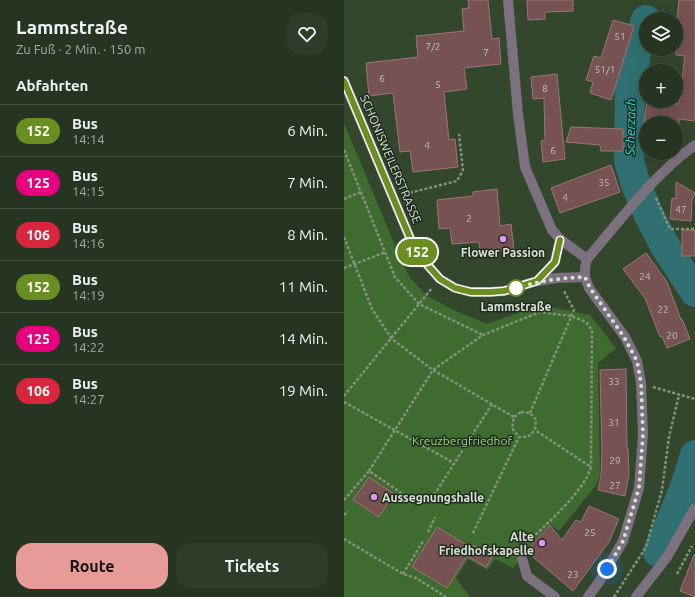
<!DOCTYPE html>
<html lang="de">
<meta charset="utf-8">
<style>
body{margin:0;font-family:Ubuntu,sans-serif;background:#2e3d2a;color:#f1f3f6;height:100vh;display:flex;flex-direction:column;font-size:15px;white-space:nowrap}
*{box-sizing:border-box;margin:0}
p{font-size:13px;color:#a4aba5}
.icon{flex:none;width:22px;height:22px;fill:none;stroke:currentColor;stroke-width:2;stroke-linecap:round;stroke-linejoin:round}
.map{position:relative;flex:1;overflow:hidden}
.sheet{display:flex;flex-direction:column;background:#263522;width:344px}
.sheet>*{flex:none}
.badge{padding:0 8px;border-radius:13px;font-size:14px;line-height:26px}
.buttons{position:absolute;left:295px;top:12px;display:grid;gap:8px}
.buttons a{display:grid;place-items:center;width:44px;height:44px;border-radius:50%;background:#263522;box-shadow:0 4px 16px #0002,0 0 0 1px #425040;font-size:20px}
.you{position:absolute;width:20px;height:20px;margin:-10px;border:3px solid #fff;border-radius:50%;background:#1a73e8;box-shadow:0 0 0 6px #1a73e833}
.map>.badge{position:absolute;translate:-50% -50%;box-shadow:0 0 0 2px #fff}
h2{padding:0 16px;font-size:15px;line-height:36px}
.round{display:grid;place-items:center;flex:none;width:42px;height:42px;border-radius:16px;background:#2e3d2a}
.overview{display:flex;align-items:center;justify-content:space-between;height:68px;padding:0 16px}
h1{font-size:19px;font-weight:700;line-height:30px}
.button{display:flex;gap:8px;margin-top:auto;padding:8px 16px}
.button a{flex:1;height:46px;border-radius:16px;background:#e69b98;color:#111;font-size:16px;font-weight:700;line-height:46px;text-align:center}
.button a+a{background:#2e3d2a;color:#f1f3f6}
ul{padding:0;list-style:none}
li{display:flex;align-items:center;gap:12px;height:52px;padding:0 16px;border-top:1px solid #425040}
li div{flex:1}
li b{display:block;font-size:15px}
li em{font-style:normal}
li .badge{min-width:44px;font-weight:700;text-align:center}
main{display:flex;flex:1;min-height:0}
.map>svg:first-child{display:block}
.green{fill:#3f6b31}
.lines{fill:none;stroke-linecap:round;stroke-linejoin:round}
.river{stroke:#307072;stroke-width:30}
.building{fill:#775252;stroke:#9d7575}
.path{stroke:#83937e;stroke-width:2.5;stroke-dasharray:3 2;stroke-linecap:butt}
.minor{stroke:#7c727f;stroke-width:10}
.line-casing{stroke:#fff;stroke-width:9}
.line{stroke:#6b8e23;stroke-width:6}
.walk{stroke:#d8e4d4;stroke-width:4;stroke-dasharray:0 7.2}
.poi-dot{fill:#de98f2;stroke:#212a1e;stroke-width:1.5}
.stop-dot{fill:#fff;stroke:#6b8e23;stroke-width:2}
.labels{text-anchor:middle;dominant-baseline:central;stroke-width:3;stroke-linejoin:round;paint-order:stroke}
.number-label{font-size:10px;fill:#c0c0b4}
.street-label{font-size:12px;fill:#d8e4d4;stroke:#212a1e}
.poi-label{font-size:12px;font-weight:bold;fill:#d8e4d4;stroke:#212a1e}
.stop-label{font-size:12px;font-weight:bold;fill:#d8e4d4;stroke:#212a1e}
.park-label{font-size:12px;fill:#95da81;stroke:#212a1e}
.water-label{font-size:13px;font-style:italic;fill:#18e1e8;stroke:#212a1e}
</style>
<main>
<section class="sheet">
<div class="overview"><div><h1>Lammstraße</h1><p>Zu Fuß · 2 Min. · 150 m</p></div><a class="round"><svg class="icon" aria-label="heart" viewBox="0 0 24 24"><path d="M12 20l-8-8c-3-5 5-10 8-4 3-6 11-1 8 4z"/></svg></a></div>
<h2>Abfahrten</h2>
<ul>
<li><span class="badge" style="background:#6b8e23;color:#fff">152</span><div><b>Bus</b><p>14:14</p></div><em>6 Min.</em></li>
<li><span class="badge" style="background:#e6007e;color:#fff">125</span><div><b>Bus</b><p>14:15</p></div><em>7 Min.</em></li>
<li><span class="badge" style="background:#d7263d;color:#fff">106</span><div><b>Bus</b><p>14:16</p></div><em>8 Min.</em></li>
<li><span class="badge" style="background:#6b8e23;color:#fff">152</span><div><b>Bus</b><p>14:19</p></div><em>11 Min.</em></li>
<li><span class="badge" style="background:#e6007e;color:#fff">125</span><div><b>Bus</b><p>14:22</p></div><em>14 Min.</em></li>
<li><span class="badge" style="background:#d7263d;color:#fff">106</span><div><b>Bus</b><p>14:27</p></div><em>19 Min.</em></li>
</ul>
<div class="button"><a>Route</a><a>Tickets</a></div>
</section>
<div class="map">
<svg width="351" height="597" viewBox="0 0 351 597">
<rect width="100%" height="100%" fill="#33472d"/>
<path class="green" d="M0,123L55,255L66,278L82,295L107,309L143,324L197,305L246,315L272,348L254,363L256,475L253,484L215,531L206,524L181,551L182,553L169,568L151,559L144,570L124,559L112,578L126,597H0Z"/>
<g class="lines">
<g class="river">
<path d="M302,20L295,40L286,84L285,161L291,182L304,213L321,246L351,292"/>
<path d="M314,552L340,490L351,455"/>
</g>
</g>
<g class="building">
<path d="M124,0H144L148,39L155,38L157,64L120,68L123,89L100,92L105,140L111,139L114,167L69,172L66,151L56,152L49,93L25,96L22,63L74,57L72,36L120,31L118,9L125,8Z"/>
<path d="M183,0H229V11L201,12V19L184,20Z"/>
<path d="M335,0H351V121L335,119V123H300L303,101L335,104L341,56L332,55V31Z"/>
<path d="M269,20L290,26L267,100L246,93L249,82L242,80L250,56L257,58Z"/>
<path d="M213,74L221,159L199,162L197,141L201,140L200,98L189,99L187,77Z"/>
<path d="M227,127L279,129V151H257L256,145L222,142Z"/>
<path d="M267,165L276,192L216,213L207,188Z"/>
<path d="M332,182L351,193L348,200L347,221L326,219L328,198L332,199Z"/>
<path d="M153,189L156,226L167,224L170,250L136,253L135,242L108,244L106,228L95,229L93,200L129,196V192Z"/>
<rect x="338" y="230" width="13" height="26"/>
<path d="M302,253L323,282L337,320L338,319L346,339L323,348L318,336L316,337L301,298L279,269Z"/>
<path d="M282,369L283,448H284L285,474L281,496L254,490L257,476L258,454L256,370Z"/>
<path d="M25,477L50,494L35,517L9,500Z"/>
<path d="M245,506L275,519L265,542L229,591L182,551L206,525L218,540L232,520L237,522Z"/>
<path d="M93,527L128,548L130,545L149,556L142,567L123,556L103,588L68,567Z"/>
<path d="M350,555H351V597L336,591Z"/>
</g>
<g class="lines">
<g class="path">
<path d="M0,150L51,277L75,304L139,335"/>
<path d="M61,194L113,181L119,170L115,134"/>
<path d="M312,198L326,229H351"/>
<path d="M0,199L17,192"/>
<path d="M0,237L28,309L48,339L89,370L170,417"/>
<path d="M0,268L42,252"/>
<path d="M309,387L351,399"/>
<path d="M0,396L88,288"/>
<path d="M0,402L110,463"/>
<path d="M177,412L186,413L192,420L191,430L184,437H175L168,428L170,417Z"/>
<path d="M186,413L230,310L220,291"/>
<path d="M25,471L89,370L139,335L196,312L227,316L242,322L248,330L247,467"/>
<path d="M90,495L148,404"/>
<path d="M0,500L25,471L56,492L61,501"/>
<path d="M0,515L4,511"/>
<path d="M84,532L91,517"/>
<path d="M129,533L175,437"/>
<path d="M0,539L59,574L72,578L102,597"/>
<path d="M181,545C200,526 240,492 247,467L191,430"/>
<path d="M59,574L79,541"/>
<path d="M333,574L348,546"/>
<path d="M270,597L302,547L318,490L325,437L335,395"/>
</g>
<g class="minor">
<path d="M164,0L174,114L181,167L208,230L216,239L243,259"/>
<path d="M0,81L71,250L96,279L111,288L127,292H145L160,291L193,281L213,278L241,277"/>
<path d="M193,281L211,262L216,239"/>
<path d="M178,558L183,576L211,597"/>
<path d="M244,597L255,582L279,541L295,488L299,434L297,383L293,361L281,337L245,288L241,277V268L243,259C275,222 311,173 351,145"/>
<path d="M292,597L323,557L351,508"/>
</g>
</g>
<g class="lines">
<defs>
<path id="line" d="M0,81L66,238L79,260L96,279L111,288L127,292H146L160,291L193,281L211,262L216,240"/>
</defs>
<use href="#line" class="line-casing"/>
<use href="#line" class="line"/>
<path class="walk" d="M172,288C195,281 217,278 241,277L246,288L280,337L293,361L297,383L299,434L295,488L279,541L263,569"/>
</g>
<g class="poi-dot">
<circle cx="159" cy="239" r="4"/>
<circle cx="30" cy="497" r="4"/>
<circle cx="198" cy="543" r="4"/>
</g>
<circle class="stop-dot" cx="172" cy="288" r="8"/>
<g class="labels">
<g class="number-label">
<text x="276" y="36">51</text>
<text x="89" y="46">7/2</text>
<text x="142" y="52">7</text>
<text x="261" y="69">51/1</text>
<text x="38" y="78">6</text>
<text x="94" y="84">5</text>
<text x="201" y="88">8</text>
<text x="83" y="145">4</text>
<text x="209" y="150">6</text>
<text x="260" y="182">35</text>
<text x="221" y="197">4</text>
<text x="337" y="209">47</text>
<text x="125" y="218">2</text>
<text x="301" y="276">24</text>
<text x="319" y="309">22</text>
<text x="328" y="335">20</text>
<text x="270" y="381">33</text>
<text x="270" y="422">31</text>
<text x="271" y="460">29</text>
<text x="271" y="485">27</text>
<text x="246" y="532">25</text>
<text x="229" y="574">23</text>
</g>
<g class="street-label">
<text transform="translate(47 159) rotate(67)">SCHONISWEILERSTRASSE</text>
</g>
<g class="poi-label">
<text x="159" y="252">Flower Passion</text>
<text x="38" y="497" text-anchor="start">Aussegnungshalle</text>
<text x="190" y="536" text-anchor="end">Alte<tspan x="190" dy="14">Friedhofskapelle</tspan></text>
</g>
<g class="stop-label">
<text x="172" y="306">Lammstraße</text>
</g>
<g class="park-label">
<text x="118" y="440">Kreuzbergfriedhof</text>
</g>
<g class="water-label">
<text transform="translate(286 127) rotate(-89)">Scherzach</text>
</g>
</g>
</svg>
<div class="buttons">
<a><svg class="icon" aria-label="layers" viewBox="0 0 24 24"><path d="M12 4l9 5-9 5-9-5zM3 14l9 5 9-5"/></svg></a>
<a>+</a>
<a>−</a>
</div>
<div class="you" style="left:263px;top:569px"></div>
<b class="badge" style="left:73px;top:252px;background:#6b8e23;color:#fff">152</b>
</div>
</main>
